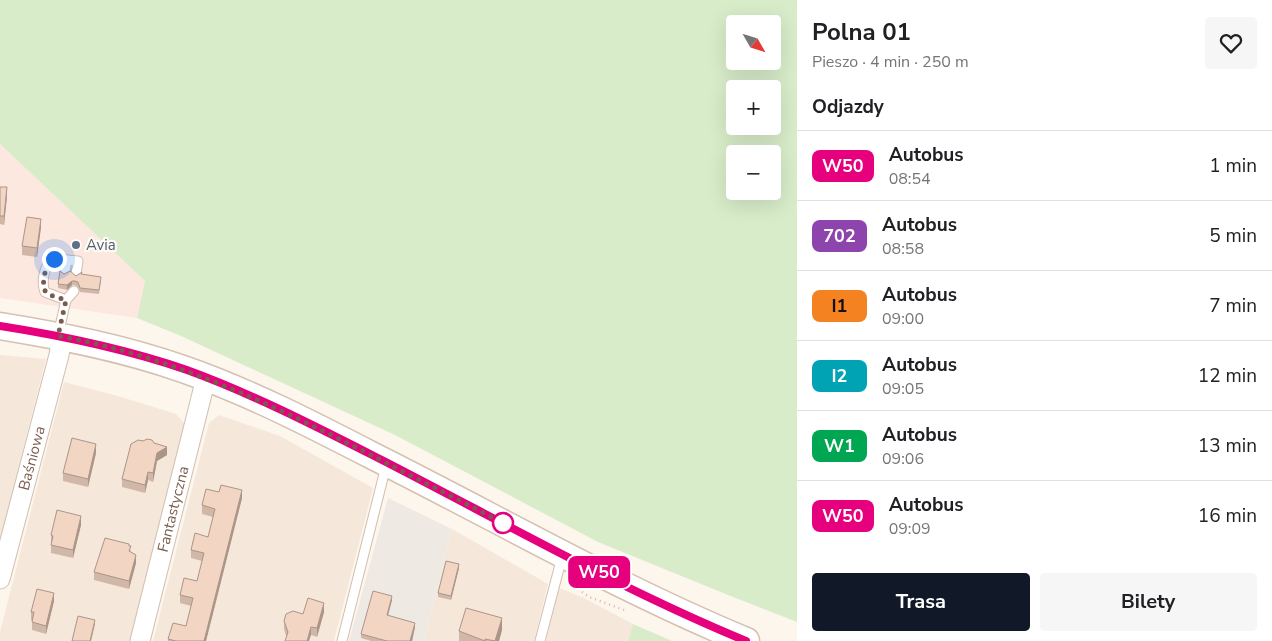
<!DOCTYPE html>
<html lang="pl">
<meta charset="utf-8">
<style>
body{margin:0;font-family:"Nunito Sans",sans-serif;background:#f6f6f6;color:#202124;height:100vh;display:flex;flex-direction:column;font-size:19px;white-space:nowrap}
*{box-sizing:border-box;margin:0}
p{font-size:16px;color:#757577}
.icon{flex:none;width:28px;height:28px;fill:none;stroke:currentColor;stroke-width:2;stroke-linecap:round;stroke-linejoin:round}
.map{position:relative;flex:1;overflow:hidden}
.details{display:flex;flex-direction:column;background:#fff;width:475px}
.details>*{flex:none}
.badge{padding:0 10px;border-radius:8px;font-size:18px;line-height:32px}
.needle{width:32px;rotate:129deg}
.fabs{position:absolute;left:726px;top:15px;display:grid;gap:10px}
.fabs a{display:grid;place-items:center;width:55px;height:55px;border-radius:5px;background:#fff;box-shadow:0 5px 20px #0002;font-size:25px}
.you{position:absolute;width:25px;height:25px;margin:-12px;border:4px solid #fff;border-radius:50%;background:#1a73e8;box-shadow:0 0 0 8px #1a73e833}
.map>.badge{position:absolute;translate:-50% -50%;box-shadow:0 0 0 2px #fff}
h2{padding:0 15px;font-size:19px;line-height:45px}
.round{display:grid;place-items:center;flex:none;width:52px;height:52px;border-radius:5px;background:#f6f6f6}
.head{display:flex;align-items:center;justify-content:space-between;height:85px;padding:0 15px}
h1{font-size:24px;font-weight:700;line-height:38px}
.action{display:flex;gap:10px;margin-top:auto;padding:10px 15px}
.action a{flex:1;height:58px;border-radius:5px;background:#111827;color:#fff;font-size:20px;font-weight:700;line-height:58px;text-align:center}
.action a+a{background:#f6f6f6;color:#202124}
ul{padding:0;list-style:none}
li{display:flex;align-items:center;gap:15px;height:70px;padding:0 15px;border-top:1px solid #e0e0e0}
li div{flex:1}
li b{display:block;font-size:19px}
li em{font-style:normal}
li .badge{min-width:55px;font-weight:700;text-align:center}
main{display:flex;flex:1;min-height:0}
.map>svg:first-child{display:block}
.residential{fill:#f5e8da}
.commercial{fill:#fde8e0}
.industrial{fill:#efe9e4}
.green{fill:#d8ecc9;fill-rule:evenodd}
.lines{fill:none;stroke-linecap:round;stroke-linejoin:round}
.lane-casing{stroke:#d1beb0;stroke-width:11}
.street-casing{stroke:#d1beb0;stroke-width:21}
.secondary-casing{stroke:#d6c0b0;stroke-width:29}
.path{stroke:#d9b8a5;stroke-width:2.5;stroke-dasharray:1 4;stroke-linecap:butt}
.lane{stroke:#fff;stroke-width:9}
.street{stroke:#fff;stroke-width:19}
.secondary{stroke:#fff;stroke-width:26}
.wall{fill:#d1b7a8}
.shaded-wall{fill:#aa9588}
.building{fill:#f3d5c3;stroke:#aa9588}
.line-casing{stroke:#fff;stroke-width:11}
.line{stroke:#e6007e;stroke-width:8}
.walk{stroke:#7a5c4d;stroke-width:5;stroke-dasharray:0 9}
.service-dot{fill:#5c6f8a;stroke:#fffaf3;stroke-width:2}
.stop-dot{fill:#fff;stroke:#e6007e;stroke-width:2.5}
.labels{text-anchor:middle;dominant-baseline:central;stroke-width:4.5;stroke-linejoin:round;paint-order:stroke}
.service-label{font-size:15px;fill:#4e5e75;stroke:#fffaf3;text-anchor:start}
.street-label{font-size:15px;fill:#7a5c4d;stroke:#fffaf3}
</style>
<main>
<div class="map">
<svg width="797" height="641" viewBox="0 0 797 641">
<rect width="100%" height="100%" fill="#fdf6ec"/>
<g class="residential">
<path d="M0,355L46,359L0,540Z"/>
<path d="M64,382L118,396L176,414L185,424L130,641H0V632Z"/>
<path d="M219,415L280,436L373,488L334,641H153L209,423Z"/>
<path d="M452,529L548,584L534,641H424Z"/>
<path d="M559,588L582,597L633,624L628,641H546Z"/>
</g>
<path class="commercial" d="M0,144L145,281L137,318L0,298Z"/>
<path class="industrial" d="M388,498L452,529L424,641H349Z"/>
<g class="green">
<path d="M0,0H797V622L728,595L598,542L395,435L181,336L137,318L145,281L0,144ZM735,24H772V61H735ZM735,89H772V126H735ZM735,154H772V191H735Z"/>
<path d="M633,624L672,641H628Z"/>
</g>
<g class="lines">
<defs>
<g id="lane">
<path d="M65,272L67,260"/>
<path d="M66,300L45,292C41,282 44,265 53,259L78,261L76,274"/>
<path d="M58,335L66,300L74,291"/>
<path d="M342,641L386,466"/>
<path d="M540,641L562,557"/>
</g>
<g id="street">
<path id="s1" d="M0,579L59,355L62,336"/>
<path id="s2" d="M140,641L206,378"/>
</g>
<path id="secondary" d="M0,326C62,336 123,348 183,369C249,392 311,424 373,456C497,518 618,588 746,641"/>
</defs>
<use href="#lane" class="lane-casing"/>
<use href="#street" class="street-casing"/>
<use href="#secondary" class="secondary-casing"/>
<path class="path" d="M570,583L589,597L627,611"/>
<use href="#lane" class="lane"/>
<use href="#street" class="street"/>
<use href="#secondary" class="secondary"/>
</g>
<g class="wall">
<path d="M0,187L7,196L4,225L0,224Z"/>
<path d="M41,227L37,257L22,255V246Z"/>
<path d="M64,274L76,276L81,274L101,281L99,294L80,292L78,287L75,285H72L67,290L58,288V284Z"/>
<path d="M143,441L154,443L167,455L157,461L153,482L148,480L145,493L122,487V479Z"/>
<path d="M96,453L88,487L63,481V473Z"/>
<path d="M242,498L206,641H168V639L186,626L191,606L180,603V595L197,581L202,561L191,558V550L208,537L213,517L202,514V505Z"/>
<path d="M81,525L73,558L51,553V535Z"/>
<path d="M129,546L131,552L136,563L129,589L94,580V572Z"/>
<path d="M459,568L451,600L438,597V593Z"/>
<path d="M392,600L388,615L415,627L412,641H371L361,638V634Z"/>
<path d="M54,601L46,634L32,630V620H31V612Z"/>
<path d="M324,612L317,637L311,635L286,636L284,629V621L303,614Z"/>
<path d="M502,630L499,641H459V631Z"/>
</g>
<g class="shaded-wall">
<path d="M7,187V196L4,225V216Z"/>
<path d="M41,219V227L37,257V248Z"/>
<path d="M72,281V285L67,290V285Z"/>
<path d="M96,444V453L88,487V479Z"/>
<path d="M167,447V455L157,461L153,482V473L157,453Z"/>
<path d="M148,472V480L145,493V485Z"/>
<path d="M242,490V498L206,641H204Z"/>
<path d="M81,516V525L73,558V550Z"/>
<path d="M136,555V563L129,589V581Z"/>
<path d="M459,564V568L451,600V596Z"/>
<path d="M54,593V601L46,634V626Z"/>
<path d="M392,596V600L387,619V615Z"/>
<path d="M324,603V612L317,637V628Z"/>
<path d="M502,618V630L499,641H495Z"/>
<path d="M95,620V624L91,641H90Z"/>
<path d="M415,623V627L412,641H410Z"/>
<path d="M311,627V635L309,641H307Z"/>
</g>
<g class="building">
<path d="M0,187H7L4,216H0Z"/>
<path d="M27,217L41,219L37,248L22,246Z"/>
<path d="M60,271L64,274L70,271L76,276L82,272L81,274L101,277L99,290L80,288L78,282L75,281H72L67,285L58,284Z"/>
<path d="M72,438L96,444L88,479L63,473Z"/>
<path d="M147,439L152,440L154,443L167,447L157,453L153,473L148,472L145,485L122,479L131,444L138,440L143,441Z"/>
<path d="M221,485L242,490L204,641H176L168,639L173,623L186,626L193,598L180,595L184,578L197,581L204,553L191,550L195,533L208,537L215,509L202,505L206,489L219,492Z"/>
<path d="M57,510L81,516L73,550L51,545L53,536L51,535Z"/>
<path d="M105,538L129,544V546H131L129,551L136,555L129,581L94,572Z"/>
<path d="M446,561L459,564L451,596L438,593Z"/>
<path d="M37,589L54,593L46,626L32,622L34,612H31Z"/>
<path d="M373,591L392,596L387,615L415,623L410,641H387L361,634Z"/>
<path d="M308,598L324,603L317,628L311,627L307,641H285L288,632L284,621L286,614L293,611L303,614Z"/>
<path d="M466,608L502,618L495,641L485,639V641L459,631Z"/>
<path d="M78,616L95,620L90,641H72Z"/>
</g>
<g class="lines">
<defs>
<path id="line" d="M0,326C64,336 126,349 187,370C253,394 317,427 380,459C501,521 620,589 746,641"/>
</defs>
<use href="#line" class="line-casing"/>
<use href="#line" class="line"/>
<path class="walk" d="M54,259L46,266L43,286C45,296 57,297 66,300L58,336C166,355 265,401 363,451C411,476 460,500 508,526L503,523"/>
</g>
<circle class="service-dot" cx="76" cy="245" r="5"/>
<circle class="stop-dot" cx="503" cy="523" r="10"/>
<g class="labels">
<g class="service-label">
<text x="86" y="245">Avia</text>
</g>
<g class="street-label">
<text stroke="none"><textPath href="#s1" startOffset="125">Baśniowa</textPath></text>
<text stroke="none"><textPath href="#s2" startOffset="136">Fantastyczna</textPath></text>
</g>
</g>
</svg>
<div class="fabs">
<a><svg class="needle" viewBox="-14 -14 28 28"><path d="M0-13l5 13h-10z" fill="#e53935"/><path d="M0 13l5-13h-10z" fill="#757577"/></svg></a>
<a>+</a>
<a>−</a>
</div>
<div class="you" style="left:54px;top:259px"></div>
<b class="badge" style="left:599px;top:572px;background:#e6007e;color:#fff">W50</b>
</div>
<section class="details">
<div class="head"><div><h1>Polna 01</h1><p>Pieszo · 4 min · 250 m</p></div><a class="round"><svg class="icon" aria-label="heart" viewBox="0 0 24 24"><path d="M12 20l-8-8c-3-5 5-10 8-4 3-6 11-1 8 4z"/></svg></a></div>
<h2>Odjazdy</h2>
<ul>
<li><span class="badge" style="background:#e6007e;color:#fff">W50</span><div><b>Autobus</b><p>08:54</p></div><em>1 min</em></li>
<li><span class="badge" style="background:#8e44ad;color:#fff">702</span><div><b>Autobus</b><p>08:58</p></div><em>5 min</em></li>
<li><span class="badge" style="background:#f58220;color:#111">I1</span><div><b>Autobus</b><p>09:00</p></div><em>7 min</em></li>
<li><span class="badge" style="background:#00a3b4;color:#fff">I2</span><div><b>Autobus</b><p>09:05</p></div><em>12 min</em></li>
<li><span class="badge" style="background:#00a651;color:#fff">W1</span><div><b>Autobus</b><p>09:06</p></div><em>13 min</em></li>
<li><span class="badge" style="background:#e6007e;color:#fff">W50</span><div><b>Autobus</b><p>09:09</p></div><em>16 min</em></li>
</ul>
<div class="action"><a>Trasa</a><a>Bilety</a></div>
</section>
</main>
